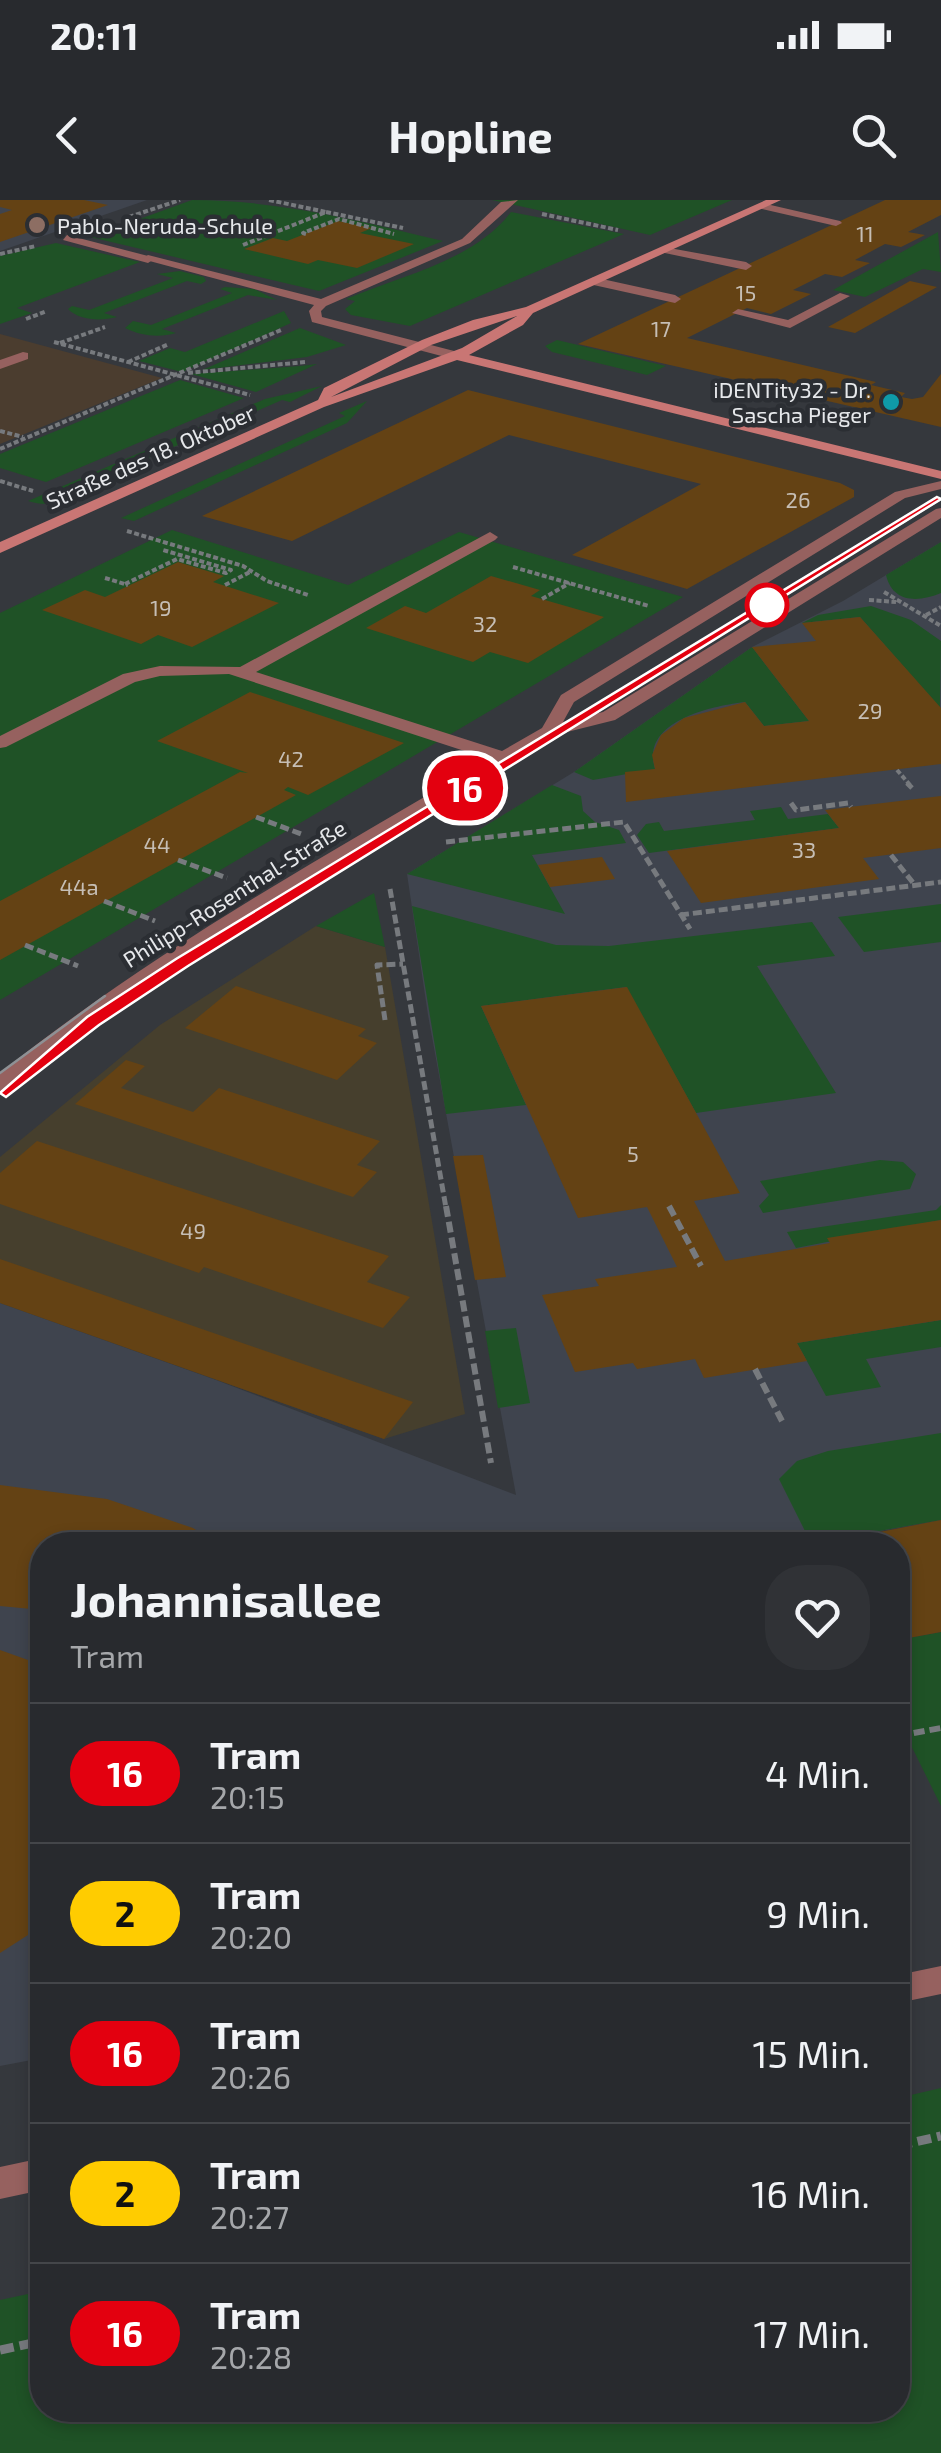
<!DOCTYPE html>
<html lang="de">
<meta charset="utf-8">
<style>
body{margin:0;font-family:"Exo 2",sans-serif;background:#303236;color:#f1f3f6;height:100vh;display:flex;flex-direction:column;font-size:38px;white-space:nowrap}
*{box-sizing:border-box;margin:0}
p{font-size:32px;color:#a5a7aa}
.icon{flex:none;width:55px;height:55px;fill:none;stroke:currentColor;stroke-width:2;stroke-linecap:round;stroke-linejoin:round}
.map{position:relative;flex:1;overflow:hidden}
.side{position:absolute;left:30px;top:1332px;width:880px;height:890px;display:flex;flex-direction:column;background:#282a2e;border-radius:40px;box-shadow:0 5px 15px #0003,0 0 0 2px #44464a}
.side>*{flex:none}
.badge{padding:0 20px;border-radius:32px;font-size:35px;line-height:65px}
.map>.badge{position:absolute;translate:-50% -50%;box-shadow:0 0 0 5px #fff}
.round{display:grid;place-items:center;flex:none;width:105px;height:105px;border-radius:40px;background:#303236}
.summary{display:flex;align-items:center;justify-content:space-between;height:170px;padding:0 40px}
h1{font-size:48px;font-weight:700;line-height:75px}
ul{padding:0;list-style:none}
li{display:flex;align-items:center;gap:30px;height:140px;padding:0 40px;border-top:2px solid #44464a}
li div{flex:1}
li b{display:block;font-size:38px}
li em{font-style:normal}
li .badge{min-width:110px;font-weight:700;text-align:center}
.status{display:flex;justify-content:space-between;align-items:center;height:70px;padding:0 50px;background:#282a2e;direction:ltr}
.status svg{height:28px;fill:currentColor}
header{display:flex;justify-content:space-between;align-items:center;height:130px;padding:0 40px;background:#282a2e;font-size:45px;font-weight:700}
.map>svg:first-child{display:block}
.commercial{fill:#4b3d2f}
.industrial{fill:#463f2d}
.built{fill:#3f444e}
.green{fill:#1f5226}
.building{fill:#644214}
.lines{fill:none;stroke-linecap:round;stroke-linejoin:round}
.path-far3{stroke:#777a7e;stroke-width:4;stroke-dasharray:5 2.5;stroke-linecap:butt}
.path-far2{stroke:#777a7e;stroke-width:5;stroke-dasharray:9 4;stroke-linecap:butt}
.path-far1{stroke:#777a7e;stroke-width:6;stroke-dasharray:11 5;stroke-linecap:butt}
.path{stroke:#777a7e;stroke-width:9;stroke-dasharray:14 6;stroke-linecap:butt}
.lane{fill:#96615f;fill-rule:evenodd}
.street{fill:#96615f;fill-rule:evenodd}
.secondary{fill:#c97674;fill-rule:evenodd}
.tram{stroke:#8e9195;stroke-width:2.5}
.line{fill:#e3000f;stroke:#fff;stroke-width:2.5}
.education-dot{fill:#8d6e63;stroke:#2b2e33;stroke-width:4}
.culture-dot{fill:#0f9aa8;stroke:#2b2e33;stroke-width:4}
.stop-dot{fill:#fff;stroke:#e3000f;stroke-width:5}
.labels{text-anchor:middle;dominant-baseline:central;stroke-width:9;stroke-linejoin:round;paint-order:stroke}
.far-poi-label{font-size:22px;fill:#e6e8eb;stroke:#2b2e33;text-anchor:start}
.number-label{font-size:22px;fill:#c6beb5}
.far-street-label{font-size:22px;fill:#e6e8eb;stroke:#2b2e33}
</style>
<div class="status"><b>20:11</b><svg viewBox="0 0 49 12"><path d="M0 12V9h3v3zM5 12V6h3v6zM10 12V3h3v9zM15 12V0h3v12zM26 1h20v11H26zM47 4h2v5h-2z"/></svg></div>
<header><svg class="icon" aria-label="back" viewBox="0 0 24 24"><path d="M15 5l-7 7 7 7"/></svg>Hopline<svg class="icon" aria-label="search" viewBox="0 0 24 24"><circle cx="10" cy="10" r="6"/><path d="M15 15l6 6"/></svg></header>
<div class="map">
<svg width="941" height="2253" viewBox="0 0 941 2253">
<rect width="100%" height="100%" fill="#35383d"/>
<path class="commercial" d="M0,134L162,178L0,244Z"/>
<path class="industrial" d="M316,726L385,747L465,1214L384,1239L0,1103V957L160,825Z"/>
<g class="built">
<path d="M0,0H147L0,51Z"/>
<path d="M941,342V1320L802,1345H42V1858L0,1866V1103L216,1180L516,1295L428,815L407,674L574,572L752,447L843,401Z"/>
</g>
<g class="green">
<path d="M192,0C278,0 360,21 443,41L319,91L90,37Z"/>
<path d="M492,0H732L650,35Z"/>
<path d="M511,12L624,34L410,126L351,115L345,109L355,101L346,99C400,76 474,61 511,12Z"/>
<path d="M938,32L941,72L923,69L865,97L833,90Z"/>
<path d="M56,43L140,62L17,108L32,113L0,124V56Z"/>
<path d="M180,71L204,77L206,81L201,84L187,81L104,113L117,117C101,121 80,121 68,109L72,106L89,110L173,78L157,74Z"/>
<path d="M225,87L254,89L277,100L248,95L162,129L176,133C159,138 141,136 125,128L133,121L151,125L232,93L220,89Z"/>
<path d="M284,111L291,123L182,172L139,161L170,148L185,152Z"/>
<path d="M300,128L346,145L307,157L202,170Z"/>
<path d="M557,140L666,166L647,175L552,152L545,146Z"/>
<path d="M317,164L256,192L191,174L300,166Z"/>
<path d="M180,180L244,198L46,282L0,268V254Z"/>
<path d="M322,186L290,202L282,200L77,289L84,292C62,301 51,308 28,301L265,199Z"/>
<path d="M367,201L347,223L134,321L121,318L345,216L339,213Z"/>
<path d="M172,330L348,385L459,332L683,397L0,800V413Z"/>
<path d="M941,342V393C919,402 893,404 886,375Z"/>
<path d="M871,406L911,420L941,441L940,508L860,417L802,423L818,415Z"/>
<path d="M752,447L809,521L764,526L745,502C712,506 640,521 655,569L593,580L574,572Z"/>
<path d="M552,585L581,596L583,611L595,622L619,630L626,643L532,655L565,714L407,674Z"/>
<path d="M781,607L788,619L828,614L839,628L649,653L637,635L646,624L659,622L664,631L755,620L750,611Z"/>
<path d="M374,693L385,747L316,726Z"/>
<path d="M941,704V742L864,752L838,717Z"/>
<path d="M412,706L556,745L609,746L812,722L835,756L757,766L836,893L696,913L626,787L481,806L526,905L446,914Z"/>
<path d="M880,960L903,962L916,974L910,989L763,1013L759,1006L769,995L760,981Z"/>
<path d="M941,1005V1020L796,1048L787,1032L936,1010Z"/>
<path d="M941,1120V1147L866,1159L881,1187L826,1196L797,1143Z"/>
<path d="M516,1128L530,1203L498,1208L485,1131Z"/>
<path d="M941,1233V1320L811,1343L779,1279L797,1261L828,1251Z"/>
<path d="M941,1432V1606L898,1519V1440Z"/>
<path d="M941,1888V2253H0V2100L42,2091V2210H898V1898Z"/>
</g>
<g class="building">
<path d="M0,0H84L108,5L0,42V14L12,10L0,7Z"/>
<path d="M885,0H941V15L908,32L925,35L901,47L885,44L855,60L870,63L842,77L825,74L793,90L811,94L771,114L747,108L687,138L876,182L871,185L905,193L901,197L912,199L923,197L941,174V227L578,144Z"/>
<path d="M338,21L372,28L360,33L414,44L357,68L318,60L308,64L244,49L273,38L287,41Z"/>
<path d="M910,81L937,87L855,133L828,127Z"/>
<path d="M468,190L840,283L854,290V297L687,389L572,355L701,284L509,235L292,341L202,316Z"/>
<path d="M178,362L224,376L213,382L279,403L192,447L158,435L141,444L42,410L85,390L105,397Z"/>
<path d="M491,376L540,390L531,396L604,417L528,463L490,452L473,462L366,428L405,406L426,413Z"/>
<path d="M860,417L941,508V564L626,602L625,572L655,569L652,555L661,535L684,518L745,502L764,526L809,521L752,447L816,441L802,423Z"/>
<path d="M250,492L404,543L308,595L288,587L284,590L296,595L0,760V701L240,572L248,573L157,541Z"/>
<path d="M941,596V648L863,658L879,679L701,703L667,651L839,628L825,610Z"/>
<path d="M602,657L615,679L550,687L538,665Z"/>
<path d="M236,786L366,829L358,836L377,843L337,880L185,828Z"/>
<path d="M627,787L740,993L694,1001L725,1061L830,1043L827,1038L941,1020V1120L797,1143L807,1161L704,1178L695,1159L637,1169L633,1163L575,1172L542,1095L599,1086L595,1079L677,1067L647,1007L578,1018L481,806Z"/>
<path d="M126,860L145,866L121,888L193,912L219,888L380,941L357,965L377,972L353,997L75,904Z"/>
<path d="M37,941L389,1056L367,1082L410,1097L383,1128L204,1067L199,1073L0,1004V973Z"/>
<path d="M483,955L506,1077L475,1080L453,956Z"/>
<path d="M0,1059L413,1202L384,1239L0,1103Z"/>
<path d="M0,1285L107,1299L193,1328L220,1345H42V1410L0,1406Z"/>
<path d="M941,1320V1432L898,1440V1345H813Z"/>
<path d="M0,1450L42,1465V1726L0,1753Z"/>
</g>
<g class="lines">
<g class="path-far3">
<path d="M326,12L403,28"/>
<path d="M542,14L618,30"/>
<path d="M129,17L180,0"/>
<path d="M306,34L303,33L339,19L394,34"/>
<path d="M243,45L326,12L269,0"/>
<path d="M0,54L36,46"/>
<path d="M26,119L47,111"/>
<path d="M54,142L250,195"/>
<path d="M60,143L105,127"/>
<path d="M128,162L169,144"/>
<path d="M188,173L305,162"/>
<path d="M0,231L23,237"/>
<path d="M0,249L281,130"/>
<path d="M0,281L33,291"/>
<path d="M127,331L243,366L267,381L308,395"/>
<path d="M513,367L649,406"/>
<path d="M105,378L128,385"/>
<path d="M125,384L177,359L226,373L231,370L163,350"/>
<path d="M225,385L250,372"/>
<path d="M884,392L941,426"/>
<path d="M542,399L570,383"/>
<path d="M869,400L896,402"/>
<path d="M926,415L941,407"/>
<path d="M897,570L910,585"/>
</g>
<g class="path-far2">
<path d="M907,583L912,588"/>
<path d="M791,603L796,610L848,603L851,607"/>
<path d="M256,617L301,634"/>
<path d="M446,642L624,622L690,729"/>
<path d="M891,655L914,684"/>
<path d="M178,660L227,678"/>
<path d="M390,689L446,1008"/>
<path d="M104,701L155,721"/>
<path d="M680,715L941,682"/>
<path d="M25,745L78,766"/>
<path d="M385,820L377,765L403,764"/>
</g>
<g class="path-far1">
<path d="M446,1006L491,1263"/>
<path d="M669,1006L701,1066"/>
<path d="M755,1169L782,1221"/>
<path d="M898,1536L941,1528"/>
</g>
<g class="path">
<path d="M898,1946L941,1936"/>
<path d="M0,2150L42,2141"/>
</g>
<g class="lane">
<path d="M762,3L840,21L842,23L836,26L758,8Z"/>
<path d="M67,35L152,57L154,59L148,63L63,40Z"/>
<path d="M664,47L746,62L752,66L746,70L660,52Z"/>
<path d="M593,77L675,95L681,99L675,103L589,84Z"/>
<path d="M840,93L850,96L790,128L732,113L738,109L788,120Z"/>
<path d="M23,152L28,153V159L0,169V160Z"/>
</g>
<g class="street">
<path d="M518,0L470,43L326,106L321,111L322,117L458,152L459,155L453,159L312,122L309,111L314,105L142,59L148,55L321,99L462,39L501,2Z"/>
<path d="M941,281V289L905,298L574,502L563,522L603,512L936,309L941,308V318L615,520L555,535L329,670L91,820L8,889L0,891V873C151,752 323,657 489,559L229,474L160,476L135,482L6,547L0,548V536L123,474L160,466L240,467L490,332L498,337L495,340L256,472L502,551L542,528L561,495L895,292Z"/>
<path d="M941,1766V1794L898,1803V1775Z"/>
<path d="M42,1958V1990L0,1999V1967Z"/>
</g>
<path class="secondary" d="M766,0H781L533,113L523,125L469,155L941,271V279L457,160L324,207L0,353V342L318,200L324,188L422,140L473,120L526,107ZM517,116L462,148L331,197L431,145Z"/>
<g class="tram">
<path d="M0,873L105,796"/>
<path d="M0,893L93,821L182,762L941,299"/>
</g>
</g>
<path class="line" d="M937,297L941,299L188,766L99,825L6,897L0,893L87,817L176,759Z"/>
<circle class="education-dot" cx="37" cy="25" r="10"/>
<circle class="culture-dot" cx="891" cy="202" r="10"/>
<circle class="stop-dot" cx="767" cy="405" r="20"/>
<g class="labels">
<g class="far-poi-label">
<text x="57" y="25">Pablo-Neruda-Schule</text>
<text x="871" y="189" text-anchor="end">iDENTity32 - Dr.<tspan x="871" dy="25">Sascha Pieger</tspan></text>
</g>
<g class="number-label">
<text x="865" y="33">11</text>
<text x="746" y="92">15</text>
<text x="661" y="128">17</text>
<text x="798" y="299">26</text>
<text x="161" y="407">19</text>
<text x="485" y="423">32</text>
<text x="870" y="510">29</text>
<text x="291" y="558">42</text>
<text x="157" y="644">44</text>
<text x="804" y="649">33</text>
<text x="79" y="686">44a</text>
<text x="633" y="953">5</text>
<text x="193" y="1030">49</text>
</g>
<g class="far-street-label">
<text transform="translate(150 256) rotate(-24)">Straße des 18. Oktober</text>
<text transform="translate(234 693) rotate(-32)">Philipp-Rosenthal-Straße</text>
</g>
</g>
</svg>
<b class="badge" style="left:465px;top:588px;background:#e3000f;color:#fff">16</b>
<section class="side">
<div class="summary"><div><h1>Johannisallee</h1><p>Tram</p></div><a class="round"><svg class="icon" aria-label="heart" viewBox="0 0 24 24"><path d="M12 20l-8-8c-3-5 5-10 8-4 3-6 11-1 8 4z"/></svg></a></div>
<ul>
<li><span class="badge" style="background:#e3000f;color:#fff">16</span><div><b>Tram</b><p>20:15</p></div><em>4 Min.</em></li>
<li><span class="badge" style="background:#fc0;color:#111">2</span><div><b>Tram</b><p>20:20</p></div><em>9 Min.</em></li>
<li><span class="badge" style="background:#e3000f;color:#fff">16</span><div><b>Tram</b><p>20:26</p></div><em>15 Min.</em></li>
<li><span class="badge" style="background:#fc0;color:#111">2</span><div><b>Tram</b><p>20:27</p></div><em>16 Min.</em></li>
<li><span class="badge" style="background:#e3000f;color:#fff">16</span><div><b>Tram</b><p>20:28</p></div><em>17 Min.</em></li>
</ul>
</section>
</div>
